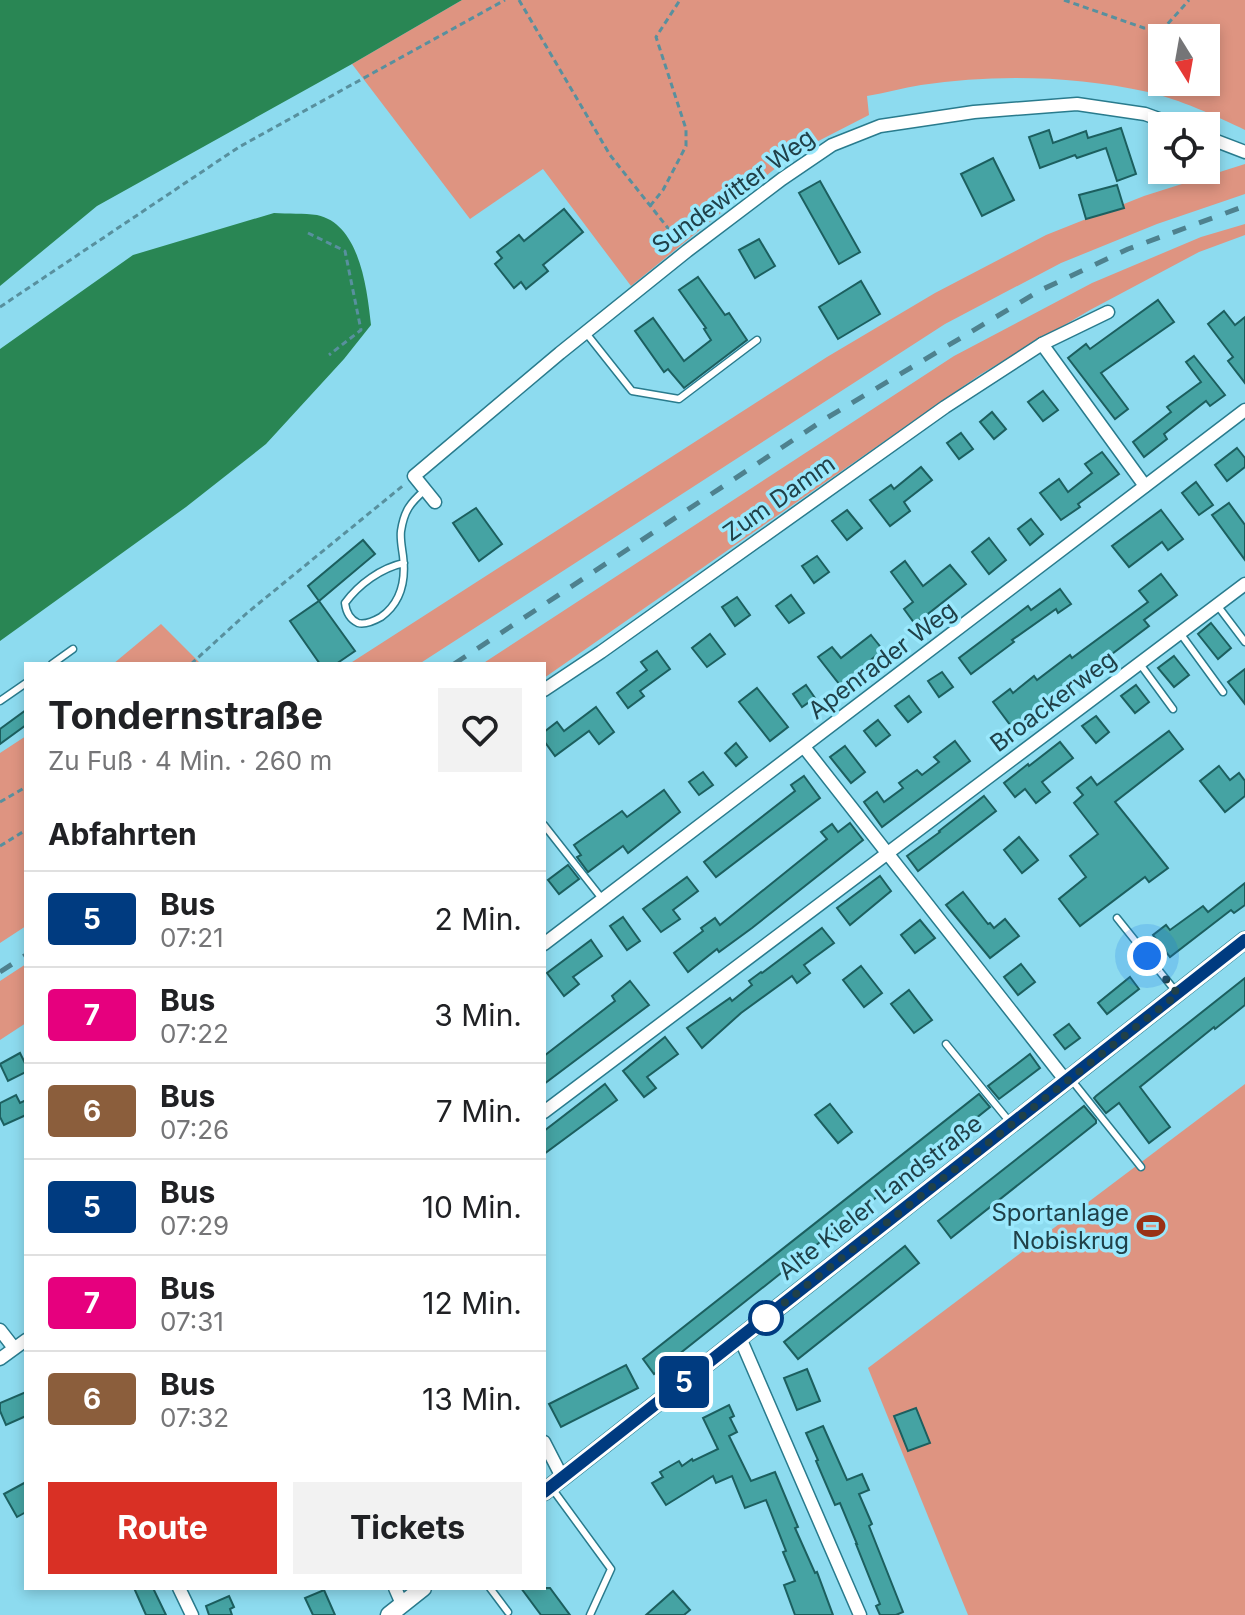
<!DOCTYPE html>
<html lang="de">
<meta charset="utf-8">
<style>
body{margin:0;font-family:Inter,sans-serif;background:#f2f2f2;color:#202124;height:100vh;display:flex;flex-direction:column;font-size:30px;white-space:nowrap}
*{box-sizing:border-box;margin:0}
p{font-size:26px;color:#757577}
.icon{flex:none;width:44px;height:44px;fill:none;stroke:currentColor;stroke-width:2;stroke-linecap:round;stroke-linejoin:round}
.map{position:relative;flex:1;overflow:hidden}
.details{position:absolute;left:24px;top:662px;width:522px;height:928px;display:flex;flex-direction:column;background:#fff;border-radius:0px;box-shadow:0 4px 12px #0003}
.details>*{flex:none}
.badge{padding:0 16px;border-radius:6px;font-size:28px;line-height:52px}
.needle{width:52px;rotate:169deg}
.tools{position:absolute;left:1148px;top:24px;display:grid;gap:16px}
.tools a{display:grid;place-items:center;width:72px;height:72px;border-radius:0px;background:#fff;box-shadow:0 4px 12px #0003;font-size:40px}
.you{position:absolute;width:40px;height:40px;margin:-20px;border:6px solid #fff;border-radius:50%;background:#1a73e8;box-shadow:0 0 0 12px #1a73e833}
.map>.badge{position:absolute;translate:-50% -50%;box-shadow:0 0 0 4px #fff}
h2{padding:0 24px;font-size:30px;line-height:72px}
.round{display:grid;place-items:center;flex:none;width:84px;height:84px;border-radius:0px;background:#f2f2f2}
.head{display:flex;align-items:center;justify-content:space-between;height:136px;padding:0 24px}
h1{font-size:38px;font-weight:700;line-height:60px}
.cta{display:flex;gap:16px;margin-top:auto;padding:16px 24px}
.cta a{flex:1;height:92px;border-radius:0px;background:#d93025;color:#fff;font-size:32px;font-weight:700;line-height:92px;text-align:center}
.cta a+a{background:#f2f2f2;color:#202124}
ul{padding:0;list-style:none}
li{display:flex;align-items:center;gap:24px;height:96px;padding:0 24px;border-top:2px solid #e0e0e0}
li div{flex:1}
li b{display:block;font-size:30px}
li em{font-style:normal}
li .badge{min-width:88px;font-weight:700;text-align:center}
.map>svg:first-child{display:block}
.green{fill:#de9481;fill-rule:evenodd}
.water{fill:#298654}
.building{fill:#45a3a3;stroke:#1c5f5f;stroke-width:2}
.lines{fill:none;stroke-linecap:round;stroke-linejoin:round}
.lane-casing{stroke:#297b8d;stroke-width:9}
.street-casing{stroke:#297b8d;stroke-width:15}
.secondary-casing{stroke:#297b8d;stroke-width:19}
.path{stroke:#58909e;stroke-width:3;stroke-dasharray:6 4;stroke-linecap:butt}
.lane{stroke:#fff;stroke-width:6}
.street{stroke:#fff;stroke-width:12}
.secondary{stroke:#fff;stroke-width:16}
.rail{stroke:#4e818e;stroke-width:5;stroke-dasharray:14 14;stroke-linecap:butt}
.line-casing{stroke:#fff;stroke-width:18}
.line{stroke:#003b80;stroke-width:12}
.walk{stroke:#204149;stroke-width:8;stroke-dasharray:0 14.4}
.stop-dot{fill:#fff;stroke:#003b80;stroke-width:4}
.labels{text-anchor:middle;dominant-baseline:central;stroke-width:7;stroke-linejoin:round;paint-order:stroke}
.street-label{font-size:24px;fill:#204149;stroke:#9ae8fc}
.poi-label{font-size:24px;fill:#204149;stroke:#9ae8fc;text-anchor:end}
</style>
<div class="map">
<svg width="1245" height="1615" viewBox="0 0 1245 1615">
<rect width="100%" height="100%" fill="#8ddbef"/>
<g class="green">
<path d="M462,0H1245V130C1217,116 1178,99 1148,92C1074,76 996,74 921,85C903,88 885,93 867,96L869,115L793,154L631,286L543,169L470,219L352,64ZM1162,38H1206V82H1162Z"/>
<path d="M1245,164V194L1157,224L1061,263L945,324L419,664H349L827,357L935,293L1046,235L1144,196Z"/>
<path d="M1245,224V235L1199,252L1090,310L981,374L544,678V664H482L954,356L1092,283L1201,237Z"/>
<path d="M161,624L201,664H113Z"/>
<path d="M26,736V926L0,943V753Z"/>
<path d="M26,964V1023L0,1040V981Z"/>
<path d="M1245,1084V1615H968L868,1368Z"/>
</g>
<g class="water">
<path d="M0,0H462L352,64L97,206L0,286Z"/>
<path d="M274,213C288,214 304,213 317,215C360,224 367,289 371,325L344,359L266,444L186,507L0,641V349L133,255Z"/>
</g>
<g class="building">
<path d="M1121,128L1136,174L1117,181L1106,148L1077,158L1075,155L1040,168L1029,137L1049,130L1053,143L1086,131L1088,138Z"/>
<path d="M993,158L1014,200L982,216L961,174Z"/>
<path d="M820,181L860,252L839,264L799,193Z"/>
<path d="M1117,185L1124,208L1086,219L1079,195Z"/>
<path d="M564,209L583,232L543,265L548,271L526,289L521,282L514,288L495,264L502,258L497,252L519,235L524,241Z"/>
<path d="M759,239L775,266L755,278L739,250Z"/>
<path d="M698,277L725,315L729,313L747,340L684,388L668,369L664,372L635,331L653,318L684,361L711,340L704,329L706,328L679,290Z"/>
<path d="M861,281L880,314L838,339L819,307Z"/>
<path d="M1158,300L1174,322L1101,373L1128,409L1115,419L1068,358L1086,344L1090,349Z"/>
<path d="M1224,311L1235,325L1245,317V383L1228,361L1233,357L1208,324Z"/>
<path d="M1194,356L1225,395L1210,406L1206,401L1164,434L1167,439L1144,457L1133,442L1171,412L1167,407L1201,382L1186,362Z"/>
<path d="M1043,391L1058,410L1043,421L1028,402Z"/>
<path d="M992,412L1006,429L994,439L980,422Z"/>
<path d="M961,433L973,449L959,459L947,443Z"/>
<path d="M1237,448L1245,458V467L1227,481L1215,465Z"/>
<path d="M1102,452L1119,474L1078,504L1080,507L1061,520L1040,493L1059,479L1068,492L1092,473L1085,464Z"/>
<path d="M921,467L932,480L904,502L910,511L890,526L870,500L891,485L894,489Z"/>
<path d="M1196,482L1213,505L1199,515L1182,493Z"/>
<path d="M1229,503L1245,525V560L1212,515Z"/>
<path d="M476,508L502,544L479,561L453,523Z"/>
<path d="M847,510L862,528L847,540L832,521Z"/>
<path d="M1161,510L1183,539L1168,550L1162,542L1129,567L1112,546Z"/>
<path d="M1031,519L1043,534L1030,545L1018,529Z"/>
<path d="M989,538L1006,560L989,574L972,552Z"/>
<path d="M363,540L375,554L319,601L308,586Z"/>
<path d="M817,556L829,572L814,583L802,566Z"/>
<path d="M905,561L923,586L950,565L966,584L915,624L904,609L913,602L891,572Z"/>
<path d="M1161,574L1177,595L1144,620L1149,626L1035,712L1033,710L1011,726L993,702L1010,689L1013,693L1034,676L1037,680L1070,655L1072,658L1148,602L1139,591Z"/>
<path d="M1060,589L1071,604L1058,613L1056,609L1012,640L1014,642L971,674L959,658L1028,606L1031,610Z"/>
<path d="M791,595L804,613L789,623L776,606Z"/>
<path d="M737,597L750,615L735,626L722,607Z"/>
<path d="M319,601L355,651L336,664H320L290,621Z"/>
<path d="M1211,623L1231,648L1218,659L1198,634Z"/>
<path d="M710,634L725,654L707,667L692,648Z"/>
<path d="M871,635L883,650L840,685L818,657L832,647L841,658Z"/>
<path d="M657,651L670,669L640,691L644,696L628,708L617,693L647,670L641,662Z"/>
<path d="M1174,656L1189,675L1174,687L1158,668Z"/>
<path d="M1245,669V704L1228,682Z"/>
<path d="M942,672L953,687L939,697L928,681Z"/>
<path d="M806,685L815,698L802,707L793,694Z"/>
<path d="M1136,685L1149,702L1135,713L1121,696Z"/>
<path d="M757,688L788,727L770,741L739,702Z"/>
<path d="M909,696L921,712L908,722L895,706Z"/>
<path d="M596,707L614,732L599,744L589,731L555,756L544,741V732L557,722L564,731Z"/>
<path d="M26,710V725L0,744V729Z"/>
<path d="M1096,716L1109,732L1096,743L1082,726Z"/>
<path d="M878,720L890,735L876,746L864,731Z"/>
<path d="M1169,731L1183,749L1115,802L1168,868L1149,882L1145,877L1080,926L1059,899L1086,877L1070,856L1098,834L1074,803L1083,795L1077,788L1091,777L1097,785Z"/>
<path d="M955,741L970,761L882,827L864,802L877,792L884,802L903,788L899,783L917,770L922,775L939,762L934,757Z"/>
<path d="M1060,742L1073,758L1042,782L1050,792L1036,803L1025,789L1015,797L1004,783L1028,764L1029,766Z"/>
<path d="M736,743L747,757L736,766L725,753Z"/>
<path d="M845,746L865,772L851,783L830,757Z"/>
<path d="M1219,766L1230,780L1239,773L1245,781V796L1225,812L1200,781Z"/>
<path d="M703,772L713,785L699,795L689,782Z"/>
<path d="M804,776L820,798L716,877L704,862L795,791L791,785Z"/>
<path d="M664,790L680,812L628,853L623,846L588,872L577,857L581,855L574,845L622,811L627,817Z"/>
<path d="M984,796L996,811L918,871L907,856L940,832L939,831Z"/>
<path d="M850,823L863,840L752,928L719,952L717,949L688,972L674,953L703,931L701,928L715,918L720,925L797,863L827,839L821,832L832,824L838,832Z"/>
<path d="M1019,837L1038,860L1022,873L1004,850Z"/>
<path d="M568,865L579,879L559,894L548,880Z"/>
<path d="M880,876L891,891L850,925L837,908Z"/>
<path d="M687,877L698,891L673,910L680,919L661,932L643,909Z"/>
<path d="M1245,883V905L1234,913L1231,910L1170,957L1153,935L1166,925L1170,930L1203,906L1208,912Z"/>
<path d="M963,892L988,924L990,923L994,928L1005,919L1019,936L990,958L946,905Z"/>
<path d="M623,917L640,941L627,950L610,926Z"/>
<path d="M920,920L935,938L915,953L901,935Z"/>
<path d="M822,928L834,943L804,965L810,973L797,983L792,976L741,1013L702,1048L687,1028L730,998L732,1001L752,985L749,981L761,972L762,973Z"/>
<path d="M591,940L602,956L573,977L579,984L564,996L547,973Z"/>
<path d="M1021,964L1035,982L1018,995L1004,977Z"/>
<path d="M861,966L882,993L864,1007L843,980Z"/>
<path d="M1130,977L1139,989L1107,1014L1098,1003Z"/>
<path d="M1245,978V1005L1215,1029L1214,1027L1140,1087L1170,1127L1149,1143L1119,1103L1106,1113L1094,1098L1096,1096Z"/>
<path d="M630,981L649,1005L544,1084V1056L615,1001L612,996Z"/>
<path d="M909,990L932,1020L914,1033L891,1004Z"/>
<path d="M1069,1024L1080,1038L1065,1049L1054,1035Z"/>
<path d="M665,1037L678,1054L647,1077L656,1088L644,1097L623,1071Z"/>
<path d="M20,1053L26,1065V1072L8,1081L0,1064Z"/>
<path d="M1030,1054L1040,1068L999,1099L988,1086Z"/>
<path d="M605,1084L617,1100L544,1154V1131Z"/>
<path d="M979,1094L990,1107L654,1374L643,1359Z"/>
<path d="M16,1095L20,1103L26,1100V1115L4,1125L0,1117V1103Z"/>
<path d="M830,1104L852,1132L838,1143L815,1115Z"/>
<path d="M1084,1106L1096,1120V1123L951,1238L938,1221Z"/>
<path d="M905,1246L919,1263L798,1359L784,1342Z"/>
<path d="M626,1365L638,1388L561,1427L549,1404Z"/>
<path d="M807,1369L820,1401L797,1410L784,1378Z"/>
<path d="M26,1392V1416L6,1425L0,1411V1403Z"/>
<path d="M729,1405L734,1416L730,1418L737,1432L729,1436L751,1481L775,1472L798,1527L795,1528L815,1573L817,1572L833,1615H795L784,1585L795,1581L783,1552L786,1551L766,1500L745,1508L732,1476L716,1483L713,1476L666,1505L652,1483L663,1477L660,1472L679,1461L682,1466L692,1459L693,1461L718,1449L703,1418Z"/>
<path d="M916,1408L930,1443L908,1451L894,1416Z"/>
<path d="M823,1426L847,1480L862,1474L869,1490L859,1494L872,1524L869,1526L903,1612L896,1615H880L876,1606L880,1604L856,1544H857L840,1503L835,1505L816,1461L818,1460L806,1433Z"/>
<path d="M26,1482V1512L17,1517L4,1494Z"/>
<path d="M134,1588H153L166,1615H146Z"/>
<path d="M521,1588H550L570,1615H541Z"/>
<path d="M324,1590L335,1615H313L305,1598Z"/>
<path d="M673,1591L690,1610L684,1615H646Z"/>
<path d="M229,1596L234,1607L230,1609L232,1615H209L206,1606Z"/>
</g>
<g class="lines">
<defs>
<g id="lane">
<path d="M586,333L632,391L679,399L757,340"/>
<path d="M404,563C381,568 359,584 345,603C346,611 349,619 358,623C366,625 374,621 381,617C402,602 406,580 403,556C402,548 400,539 401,531C404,511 410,503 425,490"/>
<path d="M1217,605L1245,642"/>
<path d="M1180,633L1223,692"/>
<path d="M52,664L73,649"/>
<path d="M1140,664L1173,709"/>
<path d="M0,701L26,683"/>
<path d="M544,825L603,900"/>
<path d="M1117,918L1177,993"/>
<path d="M946,1044L1009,1121"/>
<path d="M1070,1078L1141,1167"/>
<path d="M551,1487L611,1569L590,1615"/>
<path d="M490,1588L508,1612"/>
</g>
<g id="street">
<path d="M1206,137L1245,152"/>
<path d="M1042,344L1108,312"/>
<path d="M435,502L414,476L560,353L687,251L782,179L832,145L880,126L974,112L1077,104L1145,114L1178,126"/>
<path d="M544,690L601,652L945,407L1042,344L1145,486"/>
<path d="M804,747L1066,1081"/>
<path d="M544,944L1245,410"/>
<path d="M544,1112L1245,584"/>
<path d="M0,1330L14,1348"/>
<path d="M740,1338L860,1615"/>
<path d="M0,1359L26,1340"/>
<path d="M544,1442L562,1477"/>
<path d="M179,1588L192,1615"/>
<path d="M395,1588L402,1604"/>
</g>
<g id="secondary">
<path d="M544,1492L1245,940"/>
<path d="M389,1615L423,1588"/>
</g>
</defs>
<use href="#lane" class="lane-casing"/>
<use href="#street" class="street-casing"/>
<use href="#secondary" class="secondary-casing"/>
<g class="path">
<path d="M519,0L610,155L679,242"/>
<path d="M1064,0L1144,28L1165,27L1189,0"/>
<path d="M650,206L663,190L686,146V129L656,37L680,0"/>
<path d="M308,233L345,251L361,330L329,355"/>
<path d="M0,307L239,147L505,0"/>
<path d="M191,664L247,613L405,484"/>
<path d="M0,802L26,787"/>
<path d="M0,846L26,830"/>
</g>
<use href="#lane" class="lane"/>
<use href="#street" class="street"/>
<use href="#secondary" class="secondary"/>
<g class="rail">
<path d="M454,664L825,419L1041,290L1128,249L1245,206"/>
<path d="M0,972L26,955"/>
</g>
</g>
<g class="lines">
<defs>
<path id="line" d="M544,1492L1245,940"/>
</defs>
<use href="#line" class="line-casing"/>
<use href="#line" class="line"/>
<path class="walk" d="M766,1318L764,1319L1178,994L1147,956"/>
</g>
<defs>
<symbol id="stadium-bare" viewBox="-9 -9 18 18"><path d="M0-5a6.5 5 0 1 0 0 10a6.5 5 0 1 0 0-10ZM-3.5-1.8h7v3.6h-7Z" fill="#993115" stroke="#9ae8fc" stroke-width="2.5" paint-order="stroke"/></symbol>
</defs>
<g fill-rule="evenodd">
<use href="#stadium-bare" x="1131" y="1206" width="40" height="40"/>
</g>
<circle class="stop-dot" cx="766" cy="1318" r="16"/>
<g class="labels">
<g class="street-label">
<text transform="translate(733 191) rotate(-36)">Sundewitter Weg</text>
<text transform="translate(779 498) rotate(-35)">Zum Damm</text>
<text transform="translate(882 660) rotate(-37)">Apenrader Weg</text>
<text transform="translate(1053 701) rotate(-37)">Broackerweg</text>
<text transform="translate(880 1197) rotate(-38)">Alte Kieler Landstraße</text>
</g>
<g class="poi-label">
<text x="1129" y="1212">Sportanlage<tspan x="1129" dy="28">Nobiskrug</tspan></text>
</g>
</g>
</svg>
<div class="tools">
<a><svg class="needle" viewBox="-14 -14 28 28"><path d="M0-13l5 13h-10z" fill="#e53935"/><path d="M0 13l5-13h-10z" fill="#757577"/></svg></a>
<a><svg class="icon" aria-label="locate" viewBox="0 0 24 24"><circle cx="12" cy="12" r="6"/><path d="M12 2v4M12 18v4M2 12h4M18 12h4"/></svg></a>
</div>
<div class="you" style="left:1147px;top:956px"></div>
<b class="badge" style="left:684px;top:1382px;background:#003b80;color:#fff">5</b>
<section class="details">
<div class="head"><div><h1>Tondernstraße</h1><p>Zu Fuß · 4 Min. · 260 m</p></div><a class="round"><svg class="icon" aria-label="heart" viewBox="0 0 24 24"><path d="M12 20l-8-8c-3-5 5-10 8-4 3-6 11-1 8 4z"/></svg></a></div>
<h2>Abfahrten</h2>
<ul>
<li><span class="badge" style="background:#003b80;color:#fff">5</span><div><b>Bus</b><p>07:21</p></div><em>2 Min.</em></li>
<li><span class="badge" style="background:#e6007e;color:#fff">7</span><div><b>Bus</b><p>07:22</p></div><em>3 Min.</em></li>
<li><span class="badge" style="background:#8b5e3c;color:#fff">6</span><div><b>Bus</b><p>07:26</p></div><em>7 Min.</em></li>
<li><span class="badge" style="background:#003b80;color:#fff">5</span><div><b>Bus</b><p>07:29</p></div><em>10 Min.</em></li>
<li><span class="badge" style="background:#e6007e;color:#fff">7</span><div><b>Bus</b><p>07:31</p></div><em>12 Min.</em></li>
<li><span class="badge" style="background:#8b5e3c;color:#fff">6</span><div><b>Bus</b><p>07:32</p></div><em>13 Min.</em></li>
</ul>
<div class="cta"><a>Route</a><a>Tickets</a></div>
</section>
</div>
